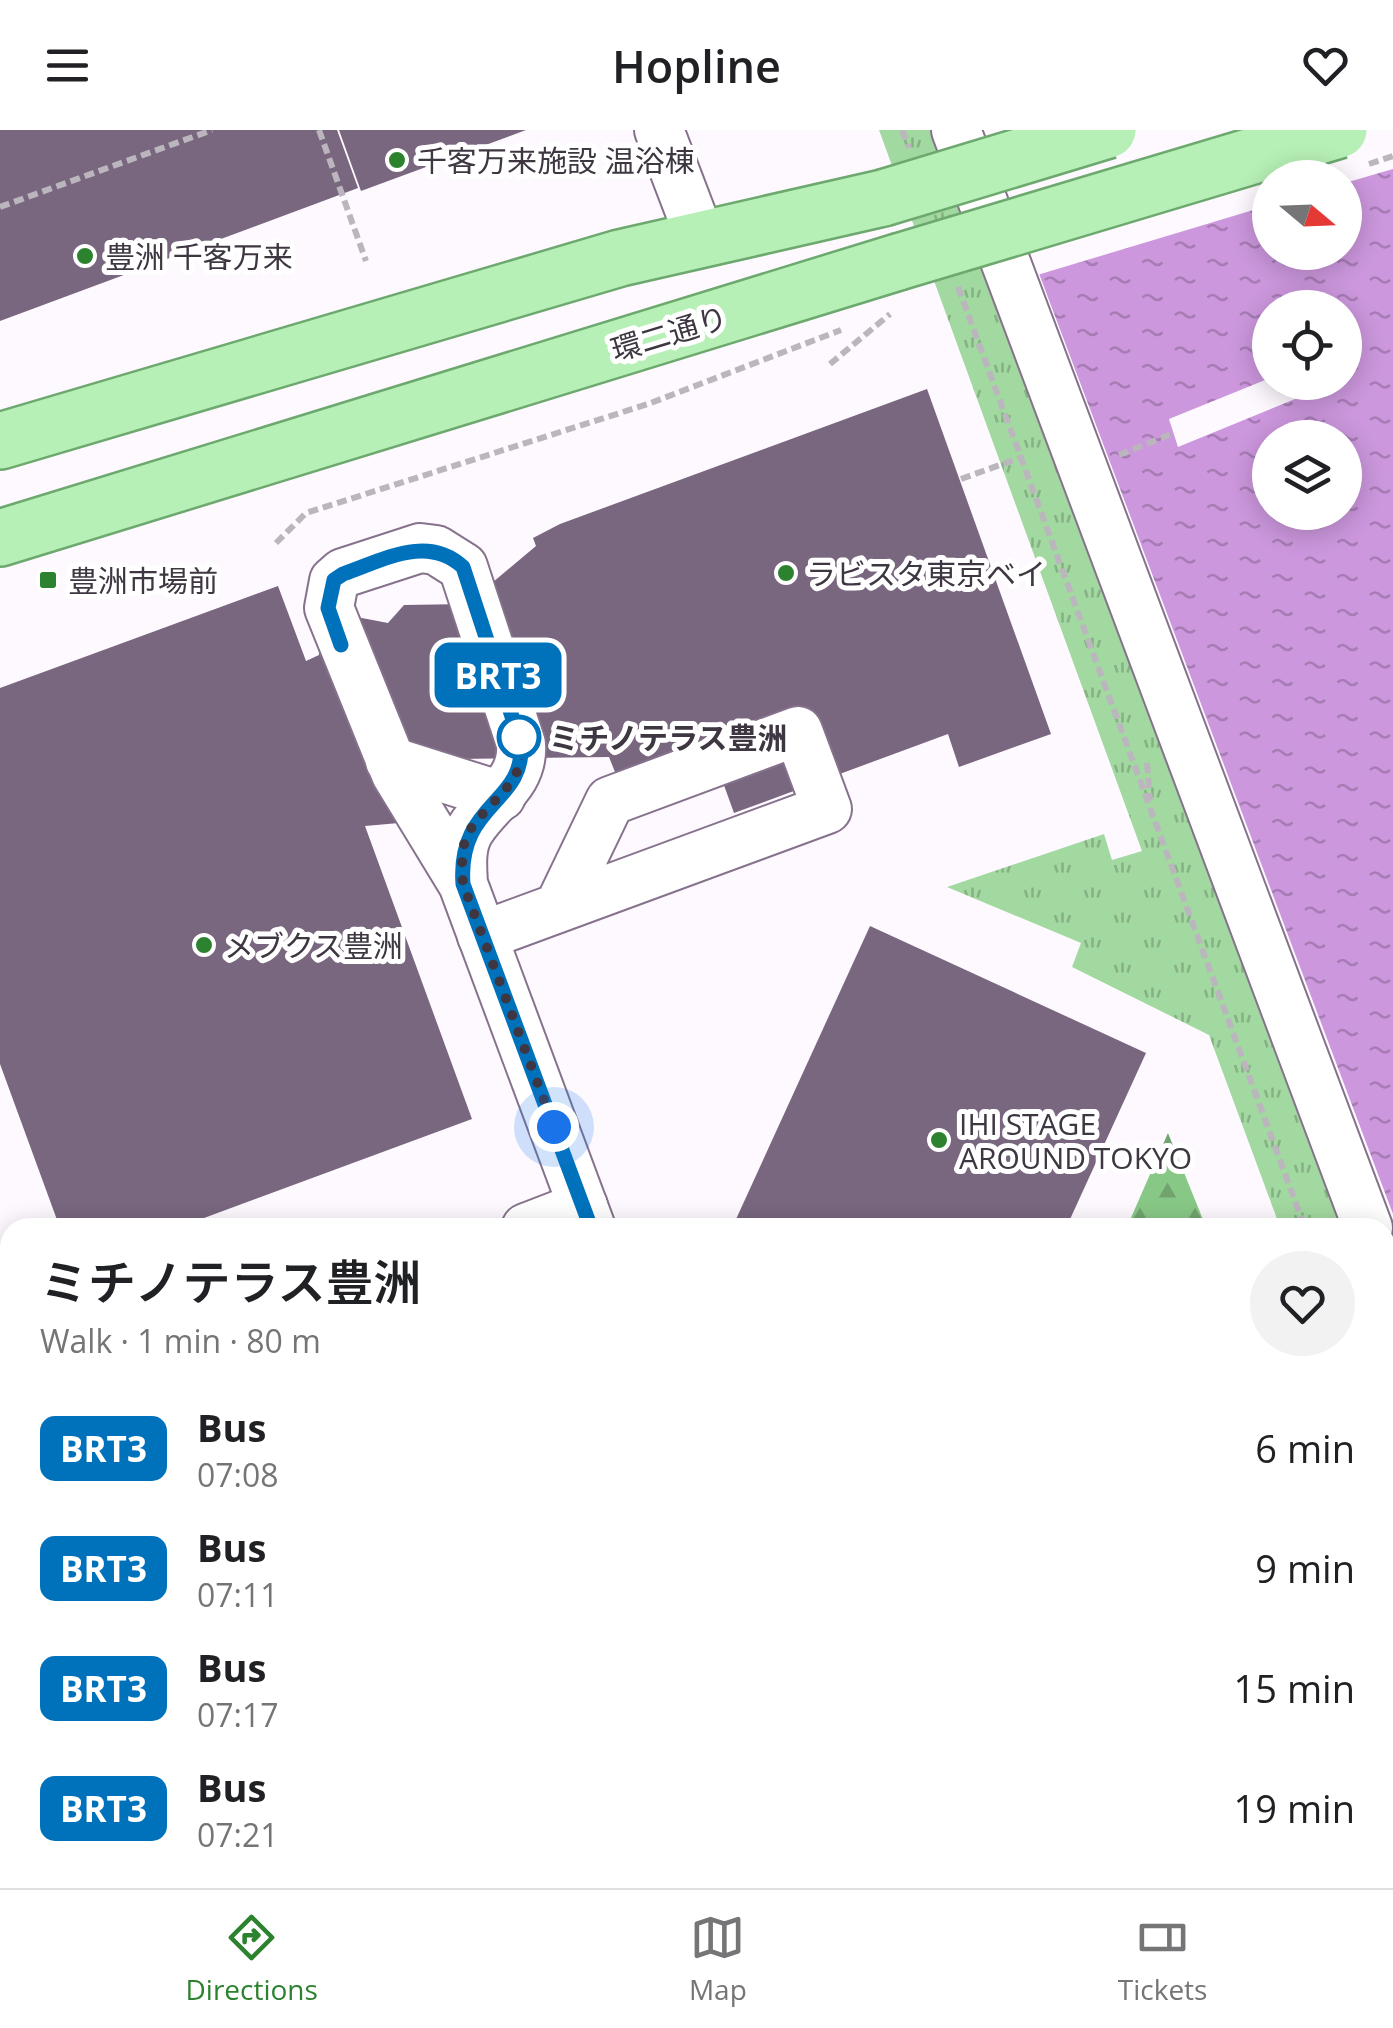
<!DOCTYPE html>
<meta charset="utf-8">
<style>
body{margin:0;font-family:"Open Sans","Noto Sans JP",sans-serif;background:#f2f2f2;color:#202124;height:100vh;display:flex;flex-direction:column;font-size:38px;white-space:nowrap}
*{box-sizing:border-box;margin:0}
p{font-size:32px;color:#757577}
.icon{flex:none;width:55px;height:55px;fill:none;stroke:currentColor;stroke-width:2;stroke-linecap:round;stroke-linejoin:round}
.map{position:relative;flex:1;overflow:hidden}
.sheet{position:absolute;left:0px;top:1088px;width:1395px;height:672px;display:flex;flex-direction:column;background:#fff;border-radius:30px 30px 0 0;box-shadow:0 5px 25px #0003}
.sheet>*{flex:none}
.badge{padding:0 20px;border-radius:15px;font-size:35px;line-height:65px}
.needle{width:65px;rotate:109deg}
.buttons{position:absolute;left:1252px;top:30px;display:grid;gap:20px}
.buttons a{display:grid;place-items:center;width:110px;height:110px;border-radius:50%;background:#fff;box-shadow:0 5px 25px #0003;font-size:50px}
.you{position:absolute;width:50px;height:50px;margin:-25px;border:8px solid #fff;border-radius:50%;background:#1a73e8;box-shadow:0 0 0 15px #1a73e833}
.map>.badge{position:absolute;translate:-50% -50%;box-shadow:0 0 0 5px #fff}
.round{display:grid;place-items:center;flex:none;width:105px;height:105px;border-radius:52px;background:#f2f2f2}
.overview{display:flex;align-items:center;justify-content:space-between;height:170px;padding:0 40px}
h1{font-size:48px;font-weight:600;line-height:75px}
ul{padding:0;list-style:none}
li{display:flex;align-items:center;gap:30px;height:120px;padding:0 40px}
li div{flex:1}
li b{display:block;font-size:38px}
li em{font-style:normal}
li .badge{min-width:110px;font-weight:700;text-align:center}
header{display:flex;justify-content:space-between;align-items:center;height:130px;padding:0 40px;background:#fff;font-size:45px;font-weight:600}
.tab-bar{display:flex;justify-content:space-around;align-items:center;height:140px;border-top:2px solid #e0e0e0;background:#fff;font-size:28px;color:#757577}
.tab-bar a{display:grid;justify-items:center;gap:5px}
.tab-bar .current{color:#2d8230}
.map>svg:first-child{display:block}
.grass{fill:url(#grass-tufts)}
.forest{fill:url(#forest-firs)}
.water{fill:url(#water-ripples);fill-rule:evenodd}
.pier{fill:#fdf9ff}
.building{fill:#79667f}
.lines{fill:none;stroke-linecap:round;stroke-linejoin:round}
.minor-casing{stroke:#86728c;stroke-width:52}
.major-casing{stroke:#6da86e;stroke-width:60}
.path{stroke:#bbb6bd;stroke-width:6;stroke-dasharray:10 5;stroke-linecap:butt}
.minor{stroke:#fff;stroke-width:48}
.major{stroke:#b7f0b6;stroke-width:55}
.tram{stroke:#7e7781;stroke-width:2.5}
.major-bridge-casing{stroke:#6da86e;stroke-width:60;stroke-linecap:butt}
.major-bridge{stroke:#b7f0b6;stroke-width:55}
.line-casing{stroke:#fff;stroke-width:22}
.line{stroke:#0072bc;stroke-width:15}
.walk{stroke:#3e3641;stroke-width:10;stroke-dasharray:0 18}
.poi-dot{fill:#2d8230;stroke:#fff;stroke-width:4}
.stop-dot{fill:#fff;stroke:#0072bc;stroke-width:5}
.labels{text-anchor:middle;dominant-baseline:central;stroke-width:10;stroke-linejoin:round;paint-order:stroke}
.poi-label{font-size:30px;fill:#3e3641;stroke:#fff;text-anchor:start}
.street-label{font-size:30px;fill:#3e3641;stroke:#fff}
.stop-label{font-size:30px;font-weight:bold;fill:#3e3641;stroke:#fff;text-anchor:start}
</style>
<header><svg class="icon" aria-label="menu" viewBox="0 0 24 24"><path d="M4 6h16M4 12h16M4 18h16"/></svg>Hopline<svg class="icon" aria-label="heart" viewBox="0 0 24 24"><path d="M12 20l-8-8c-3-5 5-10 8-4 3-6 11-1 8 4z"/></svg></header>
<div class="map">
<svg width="1393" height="1758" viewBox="0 0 1393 1758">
<defs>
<pattern id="grass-tufts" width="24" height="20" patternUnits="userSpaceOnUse" patternTransform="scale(2.5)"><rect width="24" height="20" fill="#a2d9a0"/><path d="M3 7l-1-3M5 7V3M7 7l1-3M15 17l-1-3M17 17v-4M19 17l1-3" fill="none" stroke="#85b184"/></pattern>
<pattern id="forest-firs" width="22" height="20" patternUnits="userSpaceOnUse" patternTransform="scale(2.5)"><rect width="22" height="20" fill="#88c886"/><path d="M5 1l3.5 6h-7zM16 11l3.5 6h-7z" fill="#71a36f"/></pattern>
<pattern id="water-ripples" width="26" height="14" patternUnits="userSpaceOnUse" patternTransform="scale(2.5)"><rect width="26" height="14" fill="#cc97dd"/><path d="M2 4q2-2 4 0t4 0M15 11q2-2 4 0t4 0" fill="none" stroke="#a77cb5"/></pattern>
</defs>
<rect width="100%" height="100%" fill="#fdf9ff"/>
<path class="grass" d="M879,0H981L1393,1097V1604L1385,1600V1098L1280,1097L1209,905L1072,837L1081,813L947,757L1104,704L1112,730L1142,721Z"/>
<path class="forest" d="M1168,1003L1206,1097H1127Z"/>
<path class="water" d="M985,0H1393V1084ZM1270,48H1345V122H1270ZM1270,178H1345V252H1270ZM1270,308H1345V382H1270Z"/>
<g class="pier">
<path d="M980,0H1393V39L1345,53V48H1270V75L1034,146Z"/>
<path d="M1270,248V252L1334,253L1178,317L1169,289Z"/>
</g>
<g class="building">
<path d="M0,0H337L358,58L0,191Z"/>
<path d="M339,0H526L361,61Z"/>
<path d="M927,259L1051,604L959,637L948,604L734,683L712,622L619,652L609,627L459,629L410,692L365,696L472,989L177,1098H60L0,934V558L278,456L306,531L319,525L320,480L388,493L404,475L467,474L536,416L533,408L560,394Z"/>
<path d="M870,796L1146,923L1066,1098H732Z"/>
<path d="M260,1750H423L425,1758H263Z"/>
<path d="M440,1750H501L505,1758H443Z"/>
<path d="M1033,1750H1108L1104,1758H1051Z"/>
<path d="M1138,1750H1170L1166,1758H1135Z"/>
<path d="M1203,1750H1243L1239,1758H1199Z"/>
</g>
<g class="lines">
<defs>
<g id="minor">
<path d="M659,0L701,110"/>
<path d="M956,0L1368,1098"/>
<path d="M390,631L501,666"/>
<path d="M463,754C462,736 460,716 470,700C489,669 524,654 521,614L463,437L436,420L420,418L343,443L334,451L329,478L396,644L463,754L591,1098"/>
<path d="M482,806L827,679L798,601L610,671L559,777"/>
<path d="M526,1098L583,1076"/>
<path d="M1385,1142L1393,1164"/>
<path d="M0,1299L10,1295"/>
<path d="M838,1750L841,1758"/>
<path d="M948,1750L965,1758"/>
<path d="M1309,1758L1312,1750"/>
</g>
<g id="major">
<path d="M0,311L620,128L883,68"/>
<path d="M0,408L898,132"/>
<path d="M0,1406L10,1433"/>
<path d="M0,1601L10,1628"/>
<path d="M55,1750L58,1758"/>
<path d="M127,1750L130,1758"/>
</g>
</defs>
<use href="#minor" class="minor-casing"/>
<use href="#major" class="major-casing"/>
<g class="path">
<path d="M319,0L366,131"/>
<path d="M902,0L909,18"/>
<path d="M1369,34L1393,26"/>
<path d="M0,77L212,0"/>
<path d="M958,157L1305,1098"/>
<path d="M830,234L890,184"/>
<path d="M1119,325L1174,303"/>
<path d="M961,349L1022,327"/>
<path d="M276,413L306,383L648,274L841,200"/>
<path d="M1147,633L1150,670"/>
<path d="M1385,1314L1393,1335"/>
<path d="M1385,1735L1393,1739"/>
</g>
<use href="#minor" class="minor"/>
<use href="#major" class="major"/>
<g class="tram">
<path d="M0,1451L10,1481"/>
<path d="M0,1557L10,1580"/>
<path d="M79,1750L82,1758"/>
<path d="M105,1750L108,1758"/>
</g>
<defs>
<g id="major-bridge">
<path d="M883,68L1108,0"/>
<path d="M898,132L1339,0"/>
</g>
</defs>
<use href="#major-bridge" class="major-bridge-casing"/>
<use href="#major-bridge" class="major-bridge"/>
</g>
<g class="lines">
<defs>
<path id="line" d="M341,515L328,478L334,450L343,444C384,430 427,404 463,437L521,614C525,674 457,673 463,754L591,1098"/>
</defs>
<use href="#line" class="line-casing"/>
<use href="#line" class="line"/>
<path class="walk" d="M519,607C531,650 490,669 470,700C460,716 462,736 463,754L554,997"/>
</g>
<g class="poi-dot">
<circle cx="397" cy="30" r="10"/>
<circle cx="85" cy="126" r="10"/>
<circle cx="786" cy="443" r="10"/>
<rect x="38" y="440" width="20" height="20" rx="5"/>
<circle cx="204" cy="815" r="10"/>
<circle cx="939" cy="1010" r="10"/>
</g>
<circle class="stop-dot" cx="519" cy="607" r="20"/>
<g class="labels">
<g class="poi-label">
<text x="417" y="30">千客万来施設 温浴棟</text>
<text x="105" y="126">豊洲 千客万来</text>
<text x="806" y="443">ラビスタ東京ベイ</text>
<text x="68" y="450">豊洲市場前</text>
<text x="224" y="815">メブクス豊洲</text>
<text x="959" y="993">IHI STAGE<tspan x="959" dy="34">AROUND TOKYO</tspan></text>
</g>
<g class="street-label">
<text transform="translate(669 203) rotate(-17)">環二通り</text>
</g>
<g class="stop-label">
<text x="549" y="607">ミチノテラス豊洲</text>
</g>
</g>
</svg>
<div class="buttons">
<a><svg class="needle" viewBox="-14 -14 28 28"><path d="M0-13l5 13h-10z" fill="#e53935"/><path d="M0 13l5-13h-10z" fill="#757577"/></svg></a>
<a><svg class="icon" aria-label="locate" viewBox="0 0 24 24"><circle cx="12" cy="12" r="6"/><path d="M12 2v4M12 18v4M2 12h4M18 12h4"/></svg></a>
<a><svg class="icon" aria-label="layers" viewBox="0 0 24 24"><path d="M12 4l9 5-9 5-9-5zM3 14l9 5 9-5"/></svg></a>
</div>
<div class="you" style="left:554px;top:997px"></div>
<b class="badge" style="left:498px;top:545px;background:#0072bc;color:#fff">BRT3</b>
<section class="sheet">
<div class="overview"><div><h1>ミチノテラス豊洲</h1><p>Walk · 1 min · 80 m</p></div><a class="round"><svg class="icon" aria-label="heart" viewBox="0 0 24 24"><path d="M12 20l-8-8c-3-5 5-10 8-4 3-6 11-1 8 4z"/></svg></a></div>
<ul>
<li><span class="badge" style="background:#0072bc;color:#fff">BRT3</span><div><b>Bus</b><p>07:08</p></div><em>6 min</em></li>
<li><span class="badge" style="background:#0072bc;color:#fff">BRT3</span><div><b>Bus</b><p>07:11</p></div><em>9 min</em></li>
<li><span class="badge" style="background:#0072bc;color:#fff">BRT3</span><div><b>Bus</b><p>07:17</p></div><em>15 min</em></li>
<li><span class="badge" style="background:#0072bc;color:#fff">BRT3</span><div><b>Bus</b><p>07:21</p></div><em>19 min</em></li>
</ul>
</section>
</div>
<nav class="tab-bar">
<a class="current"><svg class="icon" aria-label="directions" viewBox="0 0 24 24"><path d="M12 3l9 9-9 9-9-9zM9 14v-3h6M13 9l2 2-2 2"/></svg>Directions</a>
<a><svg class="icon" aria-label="map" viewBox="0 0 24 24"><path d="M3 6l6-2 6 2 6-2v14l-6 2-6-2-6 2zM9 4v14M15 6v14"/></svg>Map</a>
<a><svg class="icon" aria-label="tickets" viewBox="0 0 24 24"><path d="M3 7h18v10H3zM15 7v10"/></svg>Tickets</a>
</nav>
